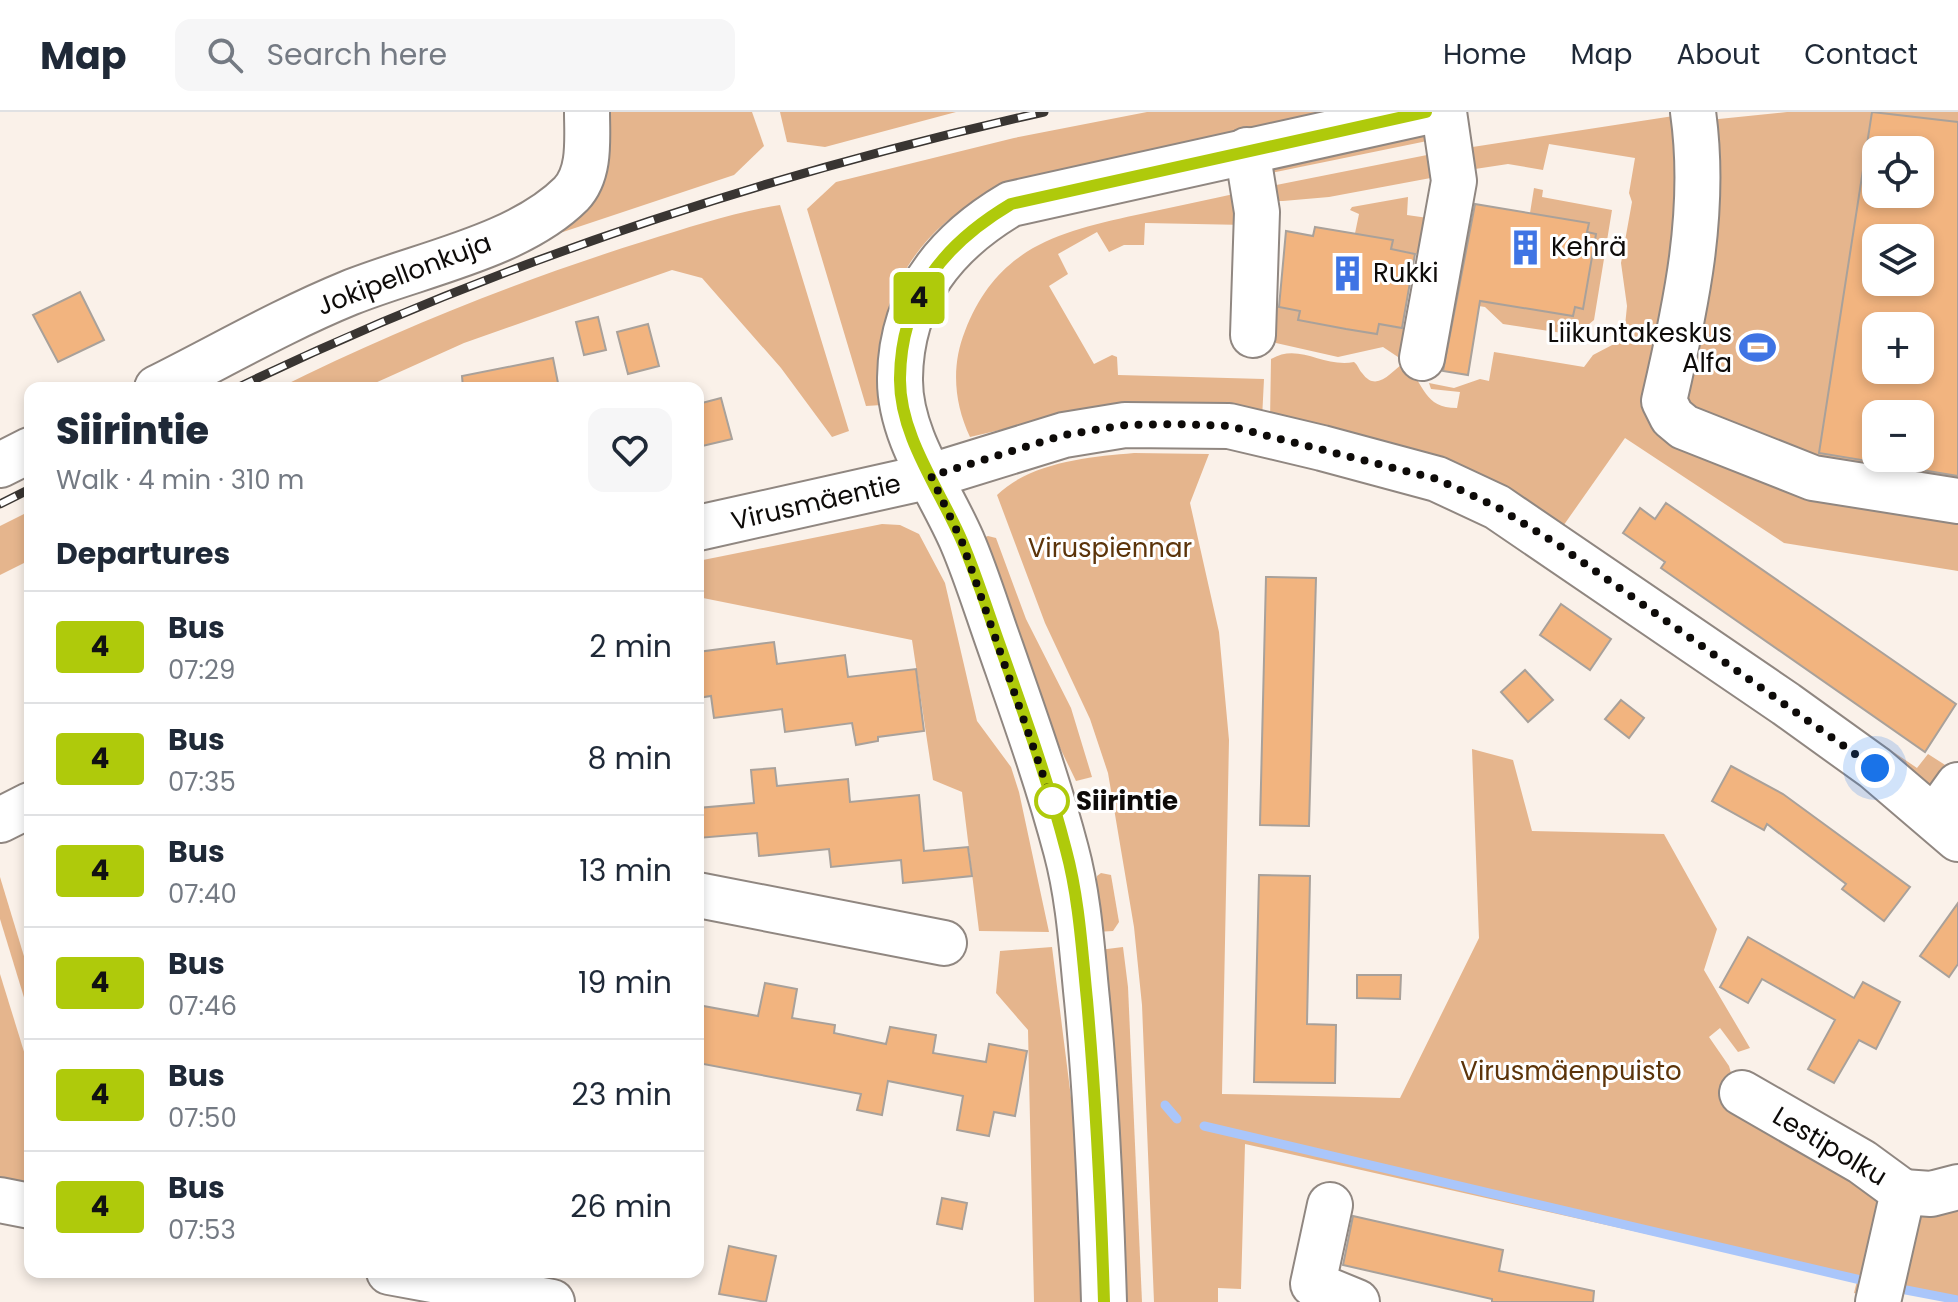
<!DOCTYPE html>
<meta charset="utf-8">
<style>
body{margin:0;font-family:Poppins,sans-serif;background:#f6f6f7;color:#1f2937;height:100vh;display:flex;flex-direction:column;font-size:30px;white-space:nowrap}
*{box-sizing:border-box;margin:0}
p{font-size:26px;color:#747a83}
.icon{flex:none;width:44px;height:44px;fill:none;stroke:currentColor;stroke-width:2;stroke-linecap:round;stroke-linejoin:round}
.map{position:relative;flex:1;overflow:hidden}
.details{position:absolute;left:24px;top:270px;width:680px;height:896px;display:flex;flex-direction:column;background:#fff;border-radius:16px;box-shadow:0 4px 12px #0003}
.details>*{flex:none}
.badge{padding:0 16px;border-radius:6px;font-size:28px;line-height:52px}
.buttons{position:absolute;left:1862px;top:24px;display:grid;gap:16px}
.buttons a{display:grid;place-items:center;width:72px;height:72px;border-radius:16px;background:#fff;box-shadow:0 4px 12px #0003;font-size:40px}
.you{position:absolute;width:40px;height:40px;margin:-20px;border:6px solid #fff;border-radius:50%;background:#1a73e8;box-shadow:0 0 0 12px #1a73e833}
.map>.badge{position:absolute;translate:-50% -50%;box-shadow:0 0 0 4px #fff}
h2{padding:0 32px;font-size:30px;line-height:72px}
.round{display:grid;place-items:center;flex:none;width:84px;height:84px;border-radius:16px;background:#f6f6f7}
.summary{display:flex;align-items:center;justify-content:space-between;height:136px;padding:0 32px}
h1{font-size:38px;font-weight:800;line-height:60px}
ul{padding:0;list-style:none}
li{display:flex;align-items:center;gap:24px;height:112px;padding:0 32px;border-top:2px solid #e0e1e3}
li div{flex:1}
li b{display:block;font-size:30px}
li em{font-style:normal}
li .badge{min-width:88px;font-weight:700;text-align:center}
header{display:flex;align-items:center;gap:48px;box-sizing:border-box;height:112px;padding:0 40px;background:#fff;border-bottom:2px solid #e0e1e3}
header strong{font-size:38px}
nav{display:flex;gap:44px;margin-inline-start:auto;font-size:28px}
.search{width:560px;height:72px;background:#f6f6f7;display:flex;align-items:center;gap:20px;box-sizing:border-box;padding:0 28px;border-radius:16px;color:#747a83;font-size:30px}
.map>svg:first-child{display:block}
.green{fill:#e5b58d;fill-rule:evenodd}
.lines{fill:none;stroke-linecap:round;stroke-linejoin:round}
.stream{stroke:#aac6fa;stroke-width:9}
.building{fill:#f2b47f;stroke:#a9a19a;stroke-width:2;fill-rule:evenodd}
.minor-casing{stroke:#908781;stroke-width:48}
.minor{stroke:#fff;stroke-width:44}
.rail-casing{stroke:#393532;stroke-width:9}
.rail{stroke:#fff;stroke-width:6;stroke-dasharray:18;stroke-linecap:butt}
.line-casing{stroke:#fff;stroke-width:18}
.line{stroke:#afca0b;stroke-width:12}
.walk{stroke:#0e0b09;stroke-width:8;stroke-dasharray:0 14.4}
.stop-dot{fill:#fff;stroke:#afca0b;stroke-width:4}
.labels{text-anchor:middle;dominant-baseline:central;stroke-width:6;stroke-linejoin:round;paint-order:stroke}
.poi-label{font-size:26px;fill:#0e0b09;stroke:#fff;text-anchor:start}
.street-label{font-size:26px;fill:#0e0b09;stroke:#fff}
.park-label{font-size:26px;fill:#5c340a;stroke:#fff}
.stop-label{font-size:26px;font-weight:bold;fill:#0e0b09;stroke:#fff;text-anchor:start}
</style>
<header>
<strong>Map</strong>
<div class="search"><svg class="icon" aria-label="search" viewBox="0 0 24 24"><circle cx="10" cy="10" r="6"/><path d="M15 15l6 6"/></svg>Search here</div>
<nav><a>Home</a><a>Map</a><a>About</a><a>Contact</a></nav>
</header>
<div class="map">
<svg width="1958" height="1190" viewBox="0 0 1958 1190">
<rect width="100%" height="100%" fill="#faf1e9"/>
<g class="green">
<path d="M600,0H752L764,34L734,63L554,123Z"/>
<path d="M780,0H956L825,35L787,30Z"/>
<path d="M1147,0H1363L986,83C903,128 872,201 882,293L866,294L807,97L836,70L1014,26Z"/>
<path d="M1787,0H1958V459L1784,431L1625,326L1561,417L1270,308L1271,247C1299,230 1323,256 1354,250C1358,253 1359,258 1362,261C1377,282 1392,258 1404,251C1426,273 1423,296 1457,296L1460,280L1431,277L1429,271L1454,276L1480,267L1489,269L1494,240L1584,255L1593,243L1614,232L1625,214L1627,194L1621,151L1632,90L1629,81L1635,46L1549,32L1543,58L1508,52L1475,57L1471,55L1466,36L1680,3L1709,8ZM1876,38H1920V82H1876ZM1876,126H1920V170H1876ZM1876,214H1920V258H1876ZM1876,302H1920V346H1876Z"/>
<path d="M1430,22L1432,28L1271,61L1270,54Z"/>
<path d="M1437,41L1436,65L1329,85L1283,89H1275L1266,75Z"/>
<path d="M1534,76L1543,78L1542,85L1612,98L1594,208L1576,223L1503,212L1485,195L1447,189L1451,175C1488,181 1507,203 1547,191L1546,200L1573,204L1575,195L1583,196L1596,122L1587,120L1589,111L1530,101Z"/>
<path d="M1243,80L1246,113L1145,111L1144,133H1124L1109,140L1097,120L1058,142L1068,162L1049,174L1094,252L1112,243L1117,245L1118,263L1264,267L1262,307L1042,308L970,325C954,291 951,254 965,219C997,136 1057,120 1136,103C1172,95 1208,88 1243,80Z"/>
<path d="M1408,85L1407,103L1435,107L1411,184L1418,142L1391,137L1392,128L1362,123L1353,131L1359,102L1350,98L1352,95Z"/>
<path d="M780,93L849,319L832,325L781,256L702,166L672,158L464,231L364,276H279C396,218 520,168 645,129C690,115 734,100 780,93Z"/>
<path d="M1273,194L1300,199L1299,208L1377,222L1379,212L1409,218L1405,243L1398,245L1383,235L1338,245L1276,231L1270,226Z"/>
<path d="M1134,341L1209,342L1190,391L1219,520L1229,628L1222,982L1400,986L1479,826L1472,637L1513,648L1532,719L1664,722L1717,817L1704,858L1750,936L1738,940L1720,916L1709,925L1729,954L1741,995L1882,1090L1862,1183L1854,1181L1857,1169L1245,1032L1241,1177L1218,1176V1190H1154L1142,893L1134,815L1108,661L1090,607L1045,511L997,383C1031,350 1089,345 1134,341Z"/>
<path d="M30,399V448L0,463V414Z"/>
<path d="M882,412L900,413L919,422L945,471L977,609L1011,655L1019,680L1049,820L979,819L962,680L933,668L912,528L698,485V449Z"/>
<path d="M988,424L996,426L1026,507L1071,596L1092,665L1076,669L1048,611L977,428Z"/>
<path d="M1854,613L1917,656L1928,642L1953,658L1930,683L1852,619Z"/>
<path d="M1101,761L1111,763L1119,810L1113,819L1096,820L1097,764Z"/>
<path d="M0,765L30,864V905L0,807Z"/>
<path d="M1052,835L1079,1049L1081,1190H1034L1028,918L996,881L1000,839Z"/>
<path d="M1123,835L1128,875L1142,1190H1125L1099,838Z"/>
<path d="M0,862L30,959V1077L0,1072Z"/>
<path d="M1958,1085V1190L1902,1179L1915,1104Z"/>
</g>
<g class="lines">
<g class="stream">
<path d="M1165,993L1177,1007"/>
<path d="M1204,1014L1865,1169"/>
<path d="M1906,1178L1958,1188"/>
</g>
</g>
<g class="building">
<path d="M1872,0L1958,10V364L1819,341ZM1876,38H1920V82H1876ZM1876,126H1920V170H1876ZM1876,214H1920V258H1876ZM1876,302H1920V346H1876Z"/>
<path d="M1475,92L1589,111L1587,120L1596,122L1583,197L1575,195L1573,204L1480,189L1468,263L1443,259Z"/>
<path d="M1315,115L1393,128L1391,137L1415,142L1402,216L1379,212L1377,222L1346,217L1298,208L1300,199L1279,195L1286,119L1313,124Z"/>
<path d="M80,180L104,228L58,250L33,203Z"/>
<path d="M598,205L606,238L584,243L576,210Z"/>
<path d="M648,212L659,254L628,262L617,220Z"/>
<path d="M553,246L559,276H463L462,264Z"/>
<path d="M721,286L732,327L698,335V292Z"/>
<path d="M1666,391L1956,592L1925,640L1661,456L1665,450L1623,421L1640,396L1655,407Z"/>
<path d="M1266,465L1316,466L1309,714L1260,713Z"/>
<path d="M1561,492L1611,527L1590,558L1540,523Z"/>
<path d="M774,530L777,552L845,543L848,565L916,557L924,619L878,625V629L856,633L852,611L785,620L782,597L714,606L711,584L698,586V540Z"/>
<path d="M1525,558L1553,588L1528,610L1501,580Z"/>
<path d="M1621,588L1644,606L1629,626L1605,607Z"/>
<path d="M1731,654L1783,682L1910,775L1884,809L1842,777L1846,772L1767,712L1764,718L1712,689Z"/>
<path d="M775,656L777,674L848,667L850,690L919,683L924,739L968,735L972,764L903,771L901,748L831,755L829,737L759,744L757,721L698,726V696L754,691L751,658Z"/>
<path d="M1259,763L1310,764L1307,912L1336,913L1335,971L1254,970Z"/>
<path d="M1958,791V852L1949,865L1920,844Z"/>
<path d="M1748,825L1854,886L1863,870L1900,890L1876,937L1859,928L1834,971L1808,957L1835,908L1762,867L1748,891L1720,875Z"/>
<path d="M1357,863H1401L1400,887L1357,886Z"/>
<path d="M765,871L797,877L792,906L835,913L834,921L886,932L890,915L936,923L933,941L986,950L989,932L1027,939L1015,1004L994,1000L989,1024L957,1018L963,984L888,969L882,1003L857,998L861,982L698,951V893L758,904Z"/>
<path d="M942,1086L967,1091L962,1117L937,1112Z"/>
<path d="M1353,1104L1503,1138L1499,1159L1594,1179L1593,1190H1492V1187L1343,1153Z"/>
<path d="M729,1134L776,1144L766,1190L719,1182Z"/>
</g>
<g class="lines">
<defs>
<g id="minor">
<path d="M1693,0C1707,98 1686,194 1664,289L1672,305L1684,315L1813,366L1958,389"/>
<path d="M1247,38L1257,100L1253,223"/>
<path d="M1422,246L1454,69L1444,0"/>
<path d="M157,276C221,244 283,208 349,181C418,153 518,135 571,82C591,61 587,26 587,0"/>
<path d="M0,353L30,338"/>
<path d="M698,416L931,364L1064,323L1125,313L1229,314L1322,336L1437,367L1497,395L1786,592L1875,656L1958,727"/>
<path d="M1935,705L1958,673"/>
<path d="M0,708L30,693"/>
<path d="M698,783L944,831"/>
<path d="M1742,981L1862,1050L1903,1080L1878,1190"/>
<path d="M1903,1080L1931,1082L1958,1075"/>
<path d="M0,1088L30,1094"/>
<path d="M1330,1093L1313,1172L1357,1190"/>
<path d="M389,1160L552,1190"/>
<path d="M1104,1190C1101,1089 1097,989 1087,888C1082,839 1079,786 1066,738C1048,670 1024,603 1001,537C988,501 977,464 962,429C940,378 899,324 900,266C901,185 945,131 1011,92L1426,0"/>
</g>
</defs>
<use href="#minor" class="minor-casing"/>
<use href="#minor" class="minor"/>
<defs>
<g id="rail">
<path d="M237,276C493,152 768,62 1044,0"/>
<path d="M0,392L30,377"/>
</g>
</defs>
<use href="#rail" class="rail-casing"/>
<use href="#rail" class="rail"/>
</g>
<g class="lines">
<defs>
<path id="line" d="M1104,1190C1101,1089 1096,989 1087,888C1082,839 1079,786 1066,738C1048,668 1023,599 999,531C987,497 976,462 962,429C940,378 899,323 900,266C901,184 944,132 1011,92L1426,0"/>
</defs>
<use href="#line" class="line-casing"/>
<use href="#line" class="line"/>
<path class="walk" d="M1052,689L962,430L931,364L1064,323L1125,313L1176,312L1229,314L1437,367L1497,395L1557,432L1875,656"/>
</g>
<defs>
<symbol id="building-bare" viewBox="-9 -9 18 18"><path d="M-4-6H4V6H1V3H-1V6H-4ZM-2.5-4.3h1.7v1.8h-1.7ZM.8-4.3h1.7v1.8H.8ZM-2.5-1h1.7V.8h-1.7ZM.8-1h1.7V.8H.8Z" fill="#3f74e4" stroke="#fff" stroke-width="2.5" paint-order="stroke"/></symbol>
<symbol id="stadium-bare" viewBox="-9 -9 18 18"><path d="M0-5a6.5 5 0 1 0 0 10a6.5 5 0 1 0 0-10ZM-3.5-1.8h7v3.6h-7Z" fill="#3f74e4" stroke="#fff" stroke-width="2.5" paint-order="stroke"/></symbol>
</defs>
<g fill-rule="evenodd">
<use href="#building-bare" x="1500" y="110" width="51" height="51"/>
<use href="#building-bare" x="1322" y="136" width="51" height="51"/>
<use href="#stadium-bare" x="1732" y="210" width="51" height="51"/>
</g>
<circle class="stop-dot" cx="1052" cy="689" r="16"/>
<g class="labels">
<g class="poi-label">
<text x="1551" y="135">Kehrä</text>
<text x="1373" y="161">Rukki</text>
<text x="1732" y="221" text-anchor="end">Liikuntakeskus<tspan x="1732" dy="30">Alfa</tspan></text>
</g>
<g class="street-label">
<text transform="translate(404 162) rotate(-21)">Jokipellonkuja</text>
<text transform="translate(816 390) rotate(-13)">Virusmäentie</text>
<text transform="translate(1830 1034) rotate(31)">Lestipolku</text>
</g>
<g class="park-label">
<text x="1110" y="436">Viruspiennar</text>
<text x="1571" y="959">Virusmäenpuisto</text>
</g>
<g class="stop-label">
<text x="1076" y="689">Siirintie</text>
</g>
</g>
</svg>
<div class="buttons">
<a><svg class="icon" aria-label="locate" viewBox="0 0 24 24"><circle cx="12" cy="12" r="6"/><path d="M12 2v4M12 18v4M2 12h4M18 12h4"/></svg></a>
<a><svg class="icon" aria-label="layers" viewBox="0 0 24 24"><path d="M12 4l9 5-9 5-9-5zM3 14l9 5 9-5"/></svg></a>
<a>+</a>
<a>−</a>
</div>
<div class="you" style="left:1875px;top:656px"></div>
<b class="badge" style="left:919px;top:186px;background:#afca0b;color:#111">4</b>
<section class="details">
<div class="summary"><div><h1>Siirintie</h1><p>Walk · 4 min · 310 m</p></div><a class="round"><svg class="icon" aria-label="heart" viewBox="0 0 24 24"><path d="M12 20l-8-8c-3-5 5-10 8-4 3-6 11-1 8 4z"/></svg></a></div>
<h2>Departures</h2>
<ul>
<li><span class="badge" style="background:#afca0b;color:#111">4</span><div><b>Bus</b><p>07:29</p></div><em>2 min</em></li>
<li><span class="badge" style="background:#afca0b;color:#111">4</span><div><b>Bus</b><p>07:35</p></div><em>8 min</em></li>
<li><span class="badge" style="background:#afca0b;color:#111">4</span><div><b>Bus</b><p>07:40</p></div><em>13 min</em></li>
<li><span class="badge" style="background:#afca0b;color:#111">4</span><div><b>Bus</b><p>07:46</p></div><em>19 min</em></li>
<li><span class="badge" style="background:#afca0b;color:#111">4</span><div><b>Bus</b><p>07:50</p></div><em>23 min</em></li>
<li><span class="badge" style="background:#afca0b;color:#111">4</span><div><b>Bus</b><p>07:53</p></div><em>26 min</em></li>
</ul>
</section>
</div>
